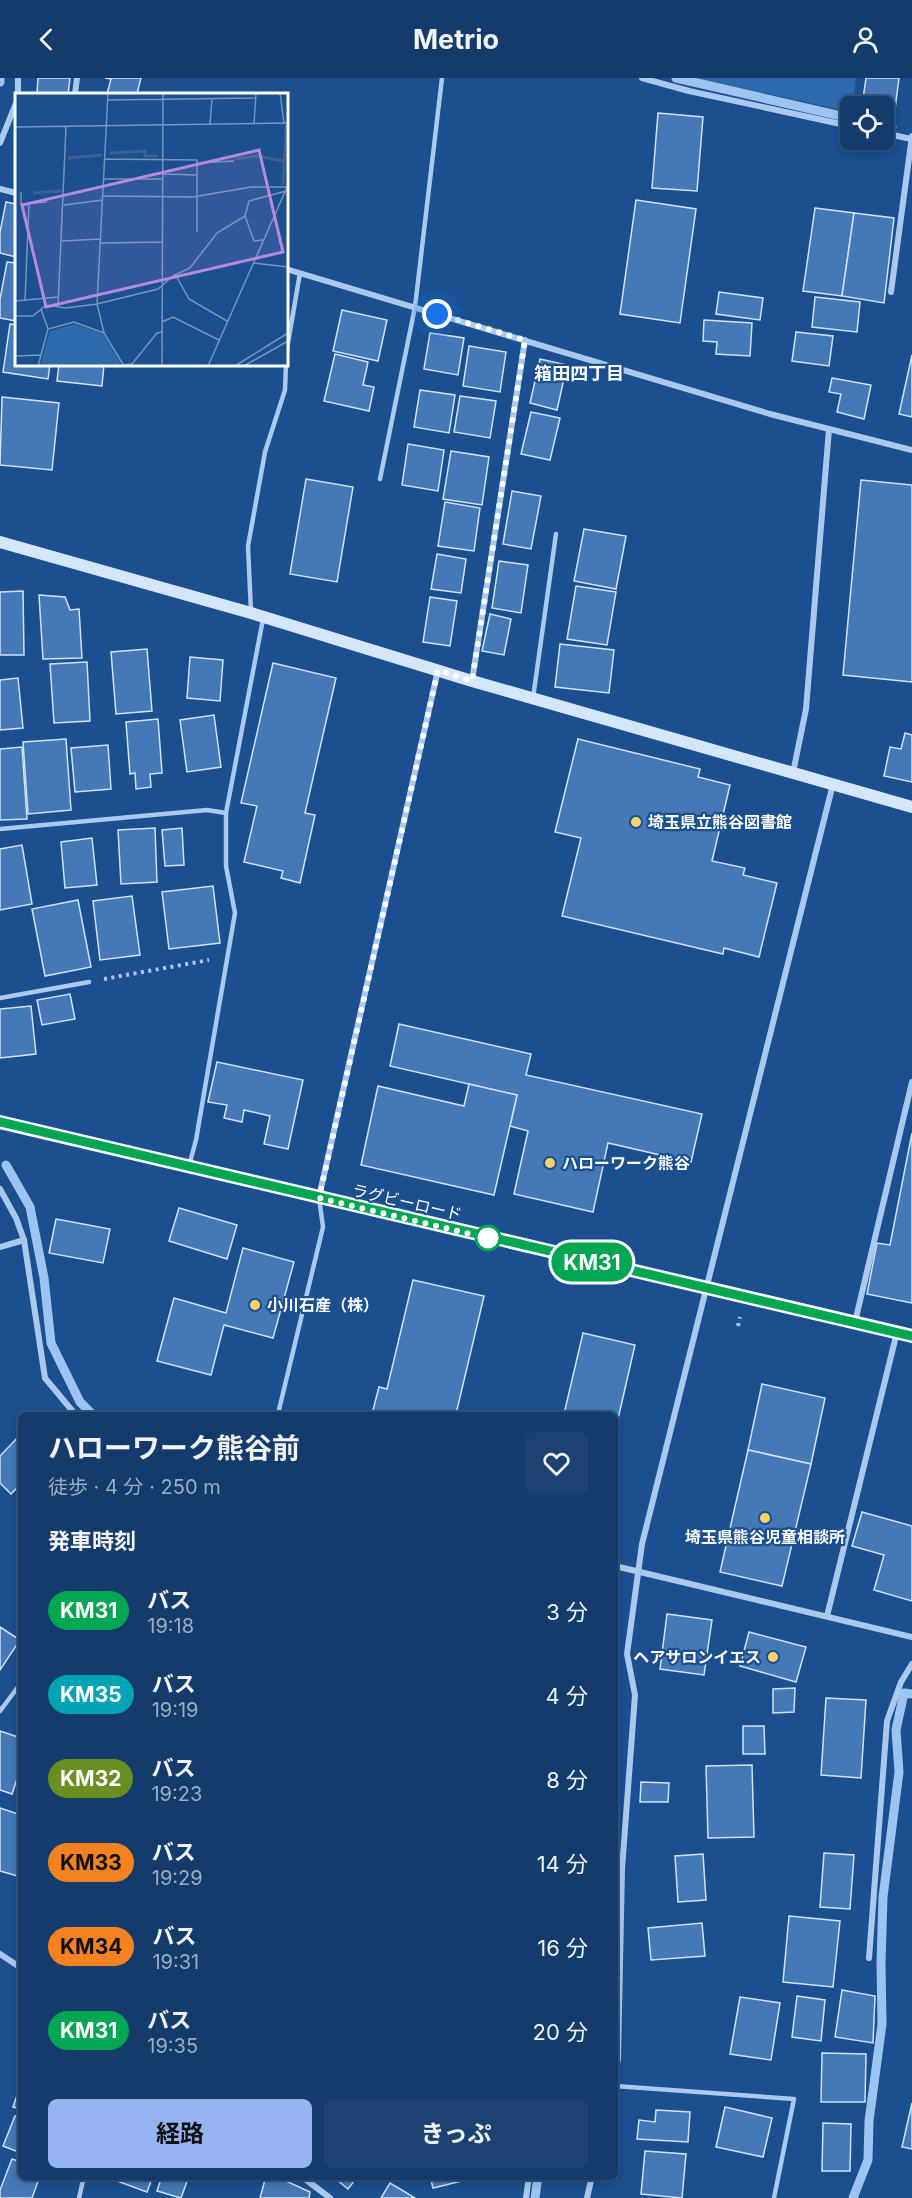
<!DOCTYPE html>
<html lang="ja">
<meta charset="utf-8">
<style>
body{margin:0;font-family:Inter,"Noto Sans JP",sans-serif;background:#1d4271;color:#f1f3f6;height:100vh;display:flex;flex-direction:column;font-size:22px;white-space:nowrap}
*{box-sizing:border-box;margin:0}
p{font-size:20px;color:#9dadc1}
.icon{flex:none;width:33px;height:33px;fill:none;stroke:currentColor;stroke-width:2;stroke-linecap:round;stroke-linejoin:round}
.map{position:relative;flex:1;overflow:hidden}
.details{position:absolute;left:18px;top:1334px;width:600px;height:768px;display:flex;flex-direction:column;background:#143b6b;border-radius:9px;box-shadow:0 3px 9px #0003,0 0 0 2px #33557e}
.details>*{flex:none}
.badge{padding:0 12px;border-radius:20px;font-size:21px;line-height:39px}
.controls{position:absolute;left:840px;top:18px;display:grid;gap:12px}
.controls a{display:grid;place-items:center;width:54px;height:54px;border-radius:9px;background:#143b6b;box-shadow:0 3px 9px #0003,0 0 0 2px #33557e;font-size:30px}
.you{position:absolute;width:30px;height:30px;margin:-15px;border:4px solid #fff;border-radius:50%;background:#1a73e8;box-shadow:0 0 0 9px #1a73e833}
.map>.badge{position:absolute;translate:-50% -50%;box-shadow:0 0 0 3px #fff}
h2{padding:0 30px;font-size:22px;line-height:54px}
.round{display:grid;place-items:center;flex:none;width:63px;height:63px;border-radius:9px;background:#1d4271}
.summary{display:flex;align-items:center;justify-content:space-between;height:102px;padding:0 30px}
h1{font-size:28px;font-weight:700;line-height:45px}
.button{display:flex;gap:12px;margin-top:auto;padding:12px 30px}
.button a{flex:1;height:69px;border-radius:9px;background:#95b2f1;color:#111;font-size:24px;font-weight:700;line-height:69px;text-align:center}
.button a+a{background:#1d4271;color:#f1f3f6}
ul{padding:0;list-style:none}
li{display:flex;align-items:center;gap:18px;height:84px;padding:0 30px}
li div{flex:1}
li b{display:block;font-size:22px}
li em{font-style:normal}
li .badge{min-width:66px;font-weight:700;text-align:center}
header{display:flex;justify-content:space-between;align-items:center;height:78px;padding:0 30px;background:#143b6b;font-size:27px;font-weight:700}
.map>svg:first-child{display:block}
.green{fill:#2e69ad}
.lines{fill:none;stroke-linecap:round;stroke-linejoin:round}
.stream{stroke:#9cc4f0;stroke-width:9}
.building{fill:#4478b7;stroke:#cfe3fa;stroke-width:1.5}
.path{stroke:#a9c9ee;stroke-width:4;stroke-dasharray:3 4.5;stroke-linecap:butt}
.lane{stroke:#a9c9ee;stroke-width:4.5}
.street{stroke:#a9c9ee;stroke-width:6}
.secondary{stroke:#d6e6fa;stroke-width:12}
.line-casing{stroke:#fff;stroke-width:14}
.line{stroke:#00a651;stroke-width:9}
.walk{stroke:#fff;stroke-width:6;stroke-dasharray:0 10.8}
.poi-dot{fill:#ffd166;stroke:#1b4f8f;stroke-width:2}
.stop-dot{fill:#fff;stroke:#00a651;stroke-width:3}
.labels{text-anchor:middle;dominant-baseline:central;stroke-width:4.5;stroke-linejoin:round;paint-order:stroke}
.poi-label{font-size:16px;font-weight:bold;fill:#fff;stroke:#1b4f8f;text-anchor:start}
.street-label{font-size:16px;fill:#fff;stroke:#1b4f8f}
.neighbourhood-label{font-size:18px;font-weight:bold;fill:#fff;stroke:#1b4f8f}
.inset-river{fill:none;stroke:#3c6290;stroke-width:3}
.inset-road{fill:none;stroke:#7695bc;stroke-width:1.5}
.view{fill:#b68bdc;fill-opacity:0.15;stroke:#b68bdc;stroke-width:3}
.inset-edge{fill:none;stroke:#fff;stroke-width:3}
</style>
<header><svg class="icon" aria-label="back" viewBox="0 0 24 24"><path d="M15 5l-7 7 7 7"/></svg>Metrio<svg class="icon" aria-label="person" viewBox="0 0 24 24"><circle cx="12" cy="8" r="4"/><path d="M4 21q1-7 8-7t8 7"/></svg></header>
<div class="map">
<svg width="912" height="2120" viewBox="0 0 912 2120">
<rect width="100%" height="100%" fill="#1b4f8f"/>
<path class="green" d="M696,0H856L853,28H850V34Z"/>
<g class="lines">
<g class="stream">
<path d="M676,0L850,40"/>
<path d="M0,4V0"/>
<path d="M884,47L892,49"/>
<path d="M6,1087L30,1129L44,1200L51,1265L80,1324L92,1336"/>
<path d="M535,2120L538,2098"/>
<path d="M853,2120L868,2082L869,2043L882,1946L881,1885L883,1819L899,1694L896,1652L904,1615L912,1616"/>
</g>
</g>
<g class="building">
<path d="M38,0H70L68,16H37Z"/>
<path d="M105,0H141L137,16H101H107L111,1Z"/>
<path d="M866,0H899L894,39L884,37V28H862Z"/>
<path d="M658,35L703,39L697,113L652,110Z"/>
<path d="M636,122L696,131L680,245L620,236Z"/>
<path d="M6,124L16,126V179L0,175V154Z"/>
<path d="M815,130L854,135L842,218L803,213Z"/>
<path d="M854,135L894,140L884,225L842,218Z"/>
<path d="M7,184L16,185V243L0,240V221Z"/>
<path d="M719,214L763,220L760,242L716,236Z"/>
<path d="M815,219L860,224L857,254L812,249Z"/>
<path d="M342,232L387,242L378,283L333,273Z"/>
<path d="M704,242L752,245L750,278L716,276L717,264L703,263Z"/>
<path d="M10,246L16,247V286H50L48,301L3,294Z"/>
<path d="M796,254L833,258L829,288L792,283Z"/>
<path d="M430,255L464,260L458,297L424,291Z"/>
<path d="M469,268L506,274L500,314L463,308Z"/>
<path d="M335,276L368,284L363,307L374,309L369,333L324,323Z"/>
<path d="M912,277V339L899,336Z"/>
<path d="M540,281L567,287L557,332L530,325Z"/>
<path d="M59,286H104L102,308L57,303Z"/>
<path d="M832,300L871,307L864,341L837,334L841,316L829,314Z"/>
<path d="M420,312L455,317L449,355L414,349Z"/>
<path d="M460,318L496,323L490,360L454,354Z"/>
<path d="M2,319L59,325L52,392L0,387Z"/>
<path d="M531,334L560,340L550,382L521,376Z"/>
<path d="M408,366L444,372L438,413L402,407Z"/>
<path d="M451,373L489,379L482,427L443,421Z"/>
<path d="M306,401L353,409L337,504L290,496Z"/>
<path d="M861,402L912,407V604L843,597Z"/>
<path d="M512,413L541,418L531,471L503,466Z"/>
<path d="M445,424L480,430L474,473L438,468Z"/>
<path d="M584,451L626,458L616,511L574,503Z"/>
<path d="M437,476L466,481L461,515L431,511Z"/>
<path d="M499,483L528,487L521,535L492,530Z"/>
<path d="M576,508L616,514L607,567L567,561Z"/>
<path d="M23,513L24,577H0V514Z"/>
<path d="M39,517L65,519L70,532L79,531L82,580L43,581Z"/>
<path d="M430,519L457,523L450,568L423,564Z"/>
<path d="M490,536L511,541L504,577L482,573Z"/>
<path d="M560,566L614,572L609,615L555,609Z"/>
<path d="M147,571L152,633L116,636L111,574Z"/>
<path d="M190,579L223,582L220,623L187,620Z"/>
<path d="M87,584L90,643L54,645L50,586Z"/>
<path d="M273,585L336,600L305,735L315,737L300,805L281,800L283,793L244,784L257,728L241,725Z"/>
<path d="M18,600L23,650L0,652V602Z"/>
<path d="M214,637L221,689L187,694L180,642Z"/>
<path d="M158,641L162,695L150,696L151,709L136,711L135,695L130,696L126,644Z"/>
<path d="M905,655L912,657V704L884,698L890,669L901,671Z"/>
<path d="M66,661L71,732L28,736L23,664Z"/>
<path d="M578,661L700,691L698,699L730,707L712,783L745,790L743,797L777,805L759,879L724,870L723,876L562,838L581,760L555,754Z"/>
<path d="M108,667L111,711L75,714L71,670Z"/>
<path d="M22,669L27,741L0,742V671Z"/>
<path d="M155,750L157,804L121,806L118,752Z"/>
<path d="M182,750L184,787L165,788L162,752Z"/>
<path d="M92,760L97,807L65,810L61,764Z"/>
<path d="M22,767L32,826L0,832V771Z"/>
<path d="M213,808L220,865L169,871L162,814Z"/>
<path d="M132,818L140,877L100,882L93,823Z"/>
<path d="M78,822L91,889L45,898L32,831Z"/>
<path d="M70,916L75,941L42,947L37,922Z"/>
<path d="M31,928L36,976L0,980V931Z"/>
<path d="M399,946L531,976L526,997L702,1036L691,1084L608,1065L593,1134L514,1116L528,1053L510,1048L517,1017L390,988Z"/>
<path d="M217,984L303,1002L288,1071L264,1066L270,1038L244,1032L242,1044L224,1040L227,1027L208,1024Z"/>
<path d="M469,1006L517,1017L494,1117L361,1087L378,1008L464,1028Z"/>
<path d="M912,1055V1225L867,1216L877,1165L890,1167Z"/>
<path d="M179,1130L237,1147L227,1181L169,1163Z"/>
<path d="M56,1141L110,1151L103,1185L49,1175Z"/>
<path d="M243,1170L294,1184L273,1260L224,1247L211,1297L157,1283L174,1220L226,1235Z"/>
<path d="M413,1202L484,1218L456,1336H372L379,1309L387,1311Z"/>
<path d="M583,1255L635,1267L615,1354V1336H564Z"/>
<path d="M762,1306L825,1320L811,1386L748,1372Z"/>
<path d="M21,1356V1406L11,1416L0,1405V1378Z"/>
<path d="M748,1372L811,1386L782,1508L720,1494Z"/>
<path d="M862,1434L912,1448V1523L874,1512L884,1477L852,1468Z"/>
<path d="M667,1536L712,1542L704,1597L660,1591Z"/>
<path d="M0,1549L20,1562L0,1592Z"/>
<path d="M749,1554L806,1569L796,1604L740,1588Z"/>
<path d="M795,1610L794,1634L773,1635V1611Z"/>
<path d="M826,1620L866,1622L861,1700L821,1697Z"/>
<path d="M743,1648H764L765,1676H743Z"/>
<path d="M0,1653L21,1660V1689L12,1716L0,1712Z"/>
<path d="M752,1687L754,1759L708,1760L706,1688Z"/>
<path d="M641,1704L669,1705L668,1724H640Z"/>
<path d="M0,1730L21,1737V1799L0,1793Z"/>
<path d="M824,1775L854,1777L850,1831L820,1829Z"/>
<path d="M703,1776L706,1822L678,1824L675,1778Z"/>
<path d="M789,1838L840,1843L833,1909L783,1904Z"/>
<path d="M702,1845L705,1878L651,1882L648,1850Z"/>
<path d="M842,1912L875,1918L873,1965L835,1959Z"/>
<path d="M797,1918L825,1922L821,1963L792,1959Z"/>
<path d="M740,1919L780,1925L771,1982L730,1976Z"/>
<path d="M822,1975L866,1976L865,2024H821Z"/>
<path d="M21,2006V2031L13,2029Z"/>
<path d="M912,2025V2071L902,2069Z"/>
<path d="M725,2029L772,2040L763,2079L716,2069Z"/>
<path d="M656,2032L690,2034L688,2064L637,2061L639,2042L655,2044Z"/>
<path d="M15,2038L21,2040V2075L3,2068Z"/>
<path d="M823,2045L851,2046L850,2093H822Z"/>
<path d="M645,2073L686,2076L682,2120L641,2116Z"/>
<path d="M12,2081L21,2084V2098H40L32,2120H0V2112Z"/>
<path d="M118,2098H153L147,2114L117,2103Z"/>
<path d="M162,2098H189L181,2120L157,2113Z"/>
<path d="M266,2098H275L310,2114L309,2120H260Z"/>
<path d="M332,2098H358L348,2111Z"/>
<path d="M430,2098H482L433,2110Z"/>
<path d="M390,2105L415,2120H381Z"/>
</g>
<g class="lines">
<g class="path">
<path d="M104,901L209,882"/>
<path d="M738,1248L740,1239"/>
</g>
<g class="lane">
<path d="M286,284L288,265L300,195"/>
<path d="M380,401L415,229L442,0"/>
<path d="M251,534L248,468L265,374L285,312L286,286"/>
<path d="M533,620L556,456"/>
<path d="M0,751L207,732L226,735"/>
<path d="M0,920L89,904"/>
<path d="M189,1088L196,1062L235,835L226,788V735L263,541"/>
<path d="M278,1336L323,1149L319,1120"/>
<path d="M0,1633L21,1605"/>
<path d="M615,1791H622"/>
<path d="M615,2008L794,2021L774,2120"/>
<path d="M79,2120L84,2098"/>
</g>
<g class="street">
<path d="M642,0L689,13L850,48"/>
<path d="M18,16V0"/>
<path d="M75,16L77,0"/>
<path d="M884,55L911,61"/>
<path d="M0,65L16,25"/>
<path d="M0,111L16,115"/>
<path d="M286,191L770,336L912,372"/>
<path d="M891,214L912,58"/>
<path d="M472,603L525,262"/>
<path d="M793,695L806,631L829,351"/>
<path d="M0,1111L16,1140L24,1162L45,1300L75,1336"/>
<path d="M319,1119L438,592"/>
<path d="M0,1169L24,1162"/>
<path d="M855,1244L912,1004"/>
<path d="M615,1488L912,1559"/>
<path d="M827,1538L897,1254"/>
<path d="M0,1876L21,1890"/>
<path d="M869,1880L887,1643L901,1604L912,1586"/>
<path d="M615,1995L618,1981L622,1791L635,1617L627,1576L642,1466L833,706"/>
<path d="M301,2098L330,2120"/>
<path d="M526,2120L529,2098"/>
<path d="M587,2120L592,2098"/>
</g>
<g class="secondary">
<path d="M0,464L251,535L472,603L912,729"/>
<path d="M0,1044L912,1258"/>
</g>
</g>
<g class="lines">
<defs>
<path id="line" d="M0,1044L912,1258"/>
</defs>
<use href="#line" class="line-casing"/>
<use href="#line" class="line"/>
<path class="walk" d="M437,236L525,262L472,603L438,592L319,1120L488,1160"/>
</g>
<g class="poi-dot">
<circle cx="636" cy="744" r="6"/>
<circle cx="550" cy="1085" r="6"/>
<circle cx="255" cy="1227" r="6"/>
<circle cx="765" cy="1440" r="6"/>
<circle cx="773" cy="1579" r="6"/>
</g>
<circle class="stop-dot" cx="488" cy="1160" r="12"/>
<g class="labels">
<g class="poi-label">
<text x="648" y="744">埼玉県立熊谷図書館</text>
<text x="562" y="1085">ハローワーク熊谷</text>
<text x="267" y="1227">小川石産（株）</text>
<text x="765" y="1459" text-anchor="middle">埼玉県熊谷児童相談所</text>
<text x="761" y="1579" text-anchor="end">ヘアサロンイエス</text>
</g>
<g class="street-label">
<text transform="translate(407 1124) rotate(13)">ラグビーロード</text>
</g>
<g class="neighbourhood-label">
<text x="579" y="295">箱田四丁目</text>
</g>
</g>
<g transform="translate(15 15)">
<rect width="273" height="273" fill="#1b4f8f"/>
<path d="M60,231L88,241L107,273H25L35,238Z" fill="#2e69ad"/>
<path class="inset-river" d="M95,60L130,58V63H143M53,65L87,62M220,66L241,63L269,68M268,92L271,32M18,100L47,98"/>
<path class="inset-road" d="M93,0L82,211L89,240L109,273M265,0L269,30M93,7L241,5M195,31L197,6M239,31L241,0M0,34L273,30M90,66L182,67V139M182,70L219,68M148,81L181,82M89,86H148M6,99V111L32,109M88,103L178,104L236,94H272M49,112L88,107M248,147L239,148L230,123L234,108L271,98M47,148L86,146M86,150L148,149M239,170L273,174M160,181L174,206L212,228M10,207L14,110M0,208L43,204M43,213L51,34M26,216L33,236M0,223H18L31,212L51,215L82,211L143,196L158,183L175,175L202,140L230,123M147,229L158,224L204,247M0,263L26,262M109,272L117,271L142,240L147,239M23,273L33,236L59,229L89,240M147,273L148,0M193,273L273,92M220,273L273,240M229,273L273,248"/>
<path class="view" d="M244,57L268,159L31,214L7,112Z"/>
<rect width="273" height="273" class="inset-edge"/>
</g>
</svg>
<div class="controls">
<a><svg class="icon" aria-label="locate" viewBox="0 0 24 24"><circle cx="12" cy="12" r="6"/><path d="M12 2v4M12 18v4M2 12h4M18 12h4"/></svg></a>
</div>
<div class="you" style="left:437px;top:236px"></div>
<b class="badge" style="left:592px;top:1184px;background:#00a651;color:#fff">KM31</b>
<section class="details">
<div class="summary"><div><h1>ハローワーク熊谷前</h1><p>徒歩 · 4 分 · 250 m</p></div><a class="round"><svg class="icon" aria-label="heart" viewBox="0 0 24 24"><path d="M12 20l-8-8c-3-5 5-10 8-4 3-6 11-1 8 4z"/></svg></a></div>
<h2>発車時刻</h2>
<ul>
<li><span class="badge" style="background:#00a651;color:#fff">KM31</span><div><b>バス</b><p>19:18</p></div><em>3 分</em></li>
<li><span class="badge" style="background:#00a3b4;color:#fff">KM35</span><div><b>バス</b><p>19:19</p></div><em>4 分</em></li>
<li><span class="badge" style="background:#6b8e23;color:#fff">KM32</span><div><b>バス</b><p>19:23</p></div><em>8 分</em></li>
<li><span class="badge" style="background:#f58220;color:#111">KM33</span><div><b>バス</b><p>19:29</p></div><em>14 分</em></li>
<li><span class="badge" style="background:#f58220;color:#111">KM34</span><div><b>バス</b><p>19:31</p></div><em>16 分</em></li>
<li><span class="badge" style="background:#00a651;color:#fff">KM31</span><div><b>バス</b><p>19:35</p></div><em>20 分</em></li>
</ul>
<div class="button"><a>経路</a><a>きっぷ</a></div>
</section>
</div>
